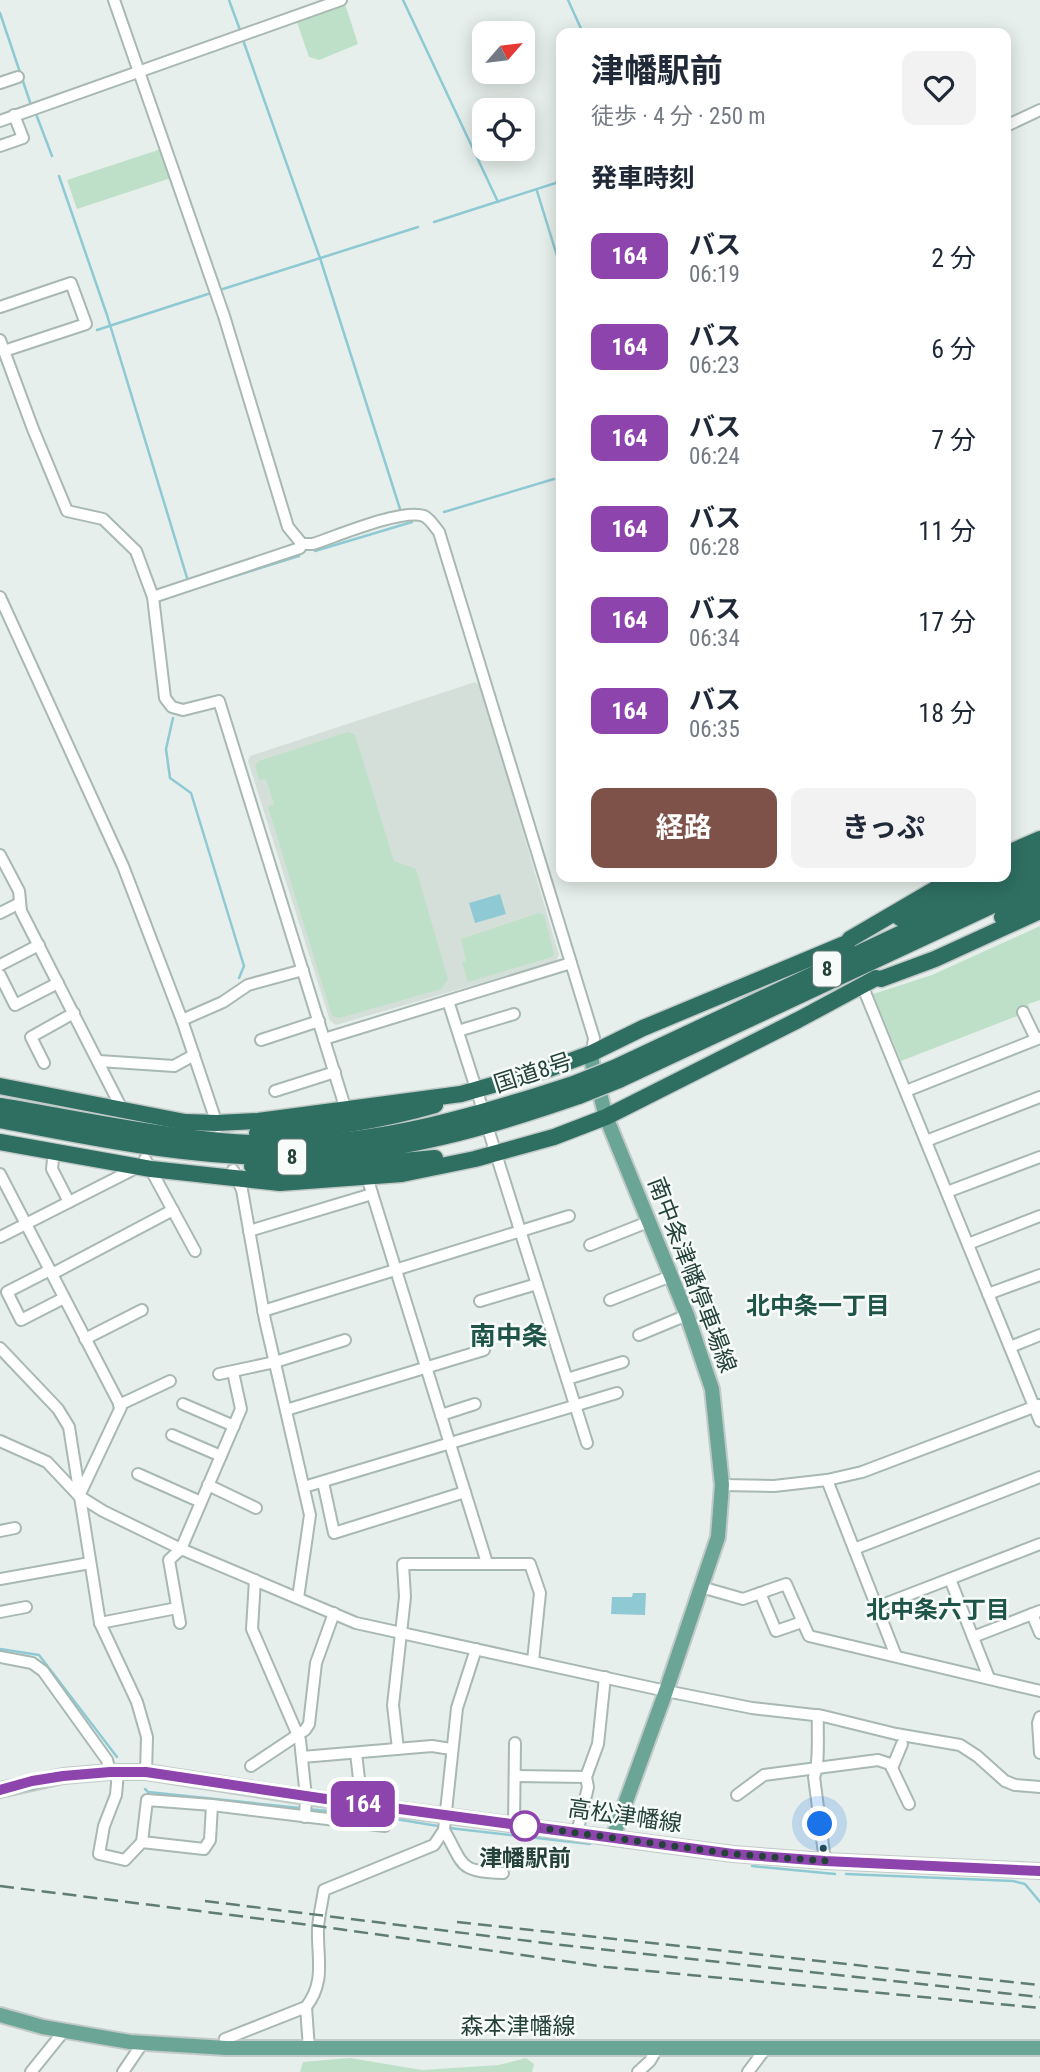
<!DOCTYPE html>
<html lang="ja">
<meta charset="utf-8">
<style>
body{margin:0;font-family:"Roboto Condensed","Noto Sans JP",sans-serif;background:#f2f2f3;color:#1f2937;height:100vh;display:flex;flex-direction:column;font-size:26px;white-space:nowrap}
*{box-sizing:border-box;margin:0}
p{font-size:23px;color:#747a83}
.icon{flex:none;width:38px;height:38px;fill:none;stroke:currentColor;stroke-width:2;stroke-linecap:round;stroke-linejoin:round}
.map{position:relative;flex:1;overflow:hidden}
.sheet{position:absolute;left:556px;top:28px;width:455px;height:854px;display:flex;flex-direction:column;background:#fff;border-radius:14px;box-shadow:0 4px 18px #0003}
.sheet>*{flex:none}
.badge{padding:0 14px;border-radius:10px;font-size:24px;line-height:46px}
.needle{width:46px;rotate:62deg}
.controls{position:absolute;left:472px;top:21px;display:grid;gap:14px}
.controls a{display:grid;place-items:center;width:63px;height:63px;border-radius:14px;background:#fff;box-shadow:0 4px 18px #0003;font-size:35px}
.you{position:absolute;width:35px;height:35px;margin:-18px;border:5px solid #fff;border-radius:50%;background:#1a73e8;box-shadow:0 0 0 10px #1a73e833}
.map>.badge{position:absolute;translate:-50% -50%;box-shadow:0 0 0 4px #fff}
h2{padding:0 35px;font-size:26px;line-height:63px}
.round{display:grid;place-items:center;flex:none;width:74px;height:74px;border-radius:14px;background:#f2f2f3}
.head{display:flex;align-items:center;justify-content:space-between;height:119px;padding:0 35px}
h1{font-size:33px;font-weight:700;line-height:52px}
.button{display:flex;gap:14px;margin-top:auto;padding:14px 35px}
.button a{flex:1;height:80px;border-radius:14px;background:#7f5249;color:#fff;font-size:28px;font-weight:700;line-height:80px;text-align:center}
.button a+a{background:#f2f2f3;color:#1f2937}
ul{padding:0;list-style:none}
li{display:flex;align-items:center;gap:21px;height:91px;padding:0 35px}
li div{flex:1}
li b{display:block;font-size:26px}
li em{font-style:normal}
li .badge{min-width:77px;font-weight:700;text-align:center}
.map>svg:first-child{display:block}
.built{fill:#d4dfda}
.green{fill:#bfe0c8}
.water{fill:#8ec9d4}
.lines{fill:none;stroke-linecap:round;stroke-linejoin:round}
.stream{stroke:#8ec9d4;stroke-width:2.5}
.minor-casing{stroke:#a8b8b2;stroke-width:14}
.major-casing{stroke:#c2cac8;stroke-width:18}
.highway-casing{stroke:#c2cac8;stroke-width:19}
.minor{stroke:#fff;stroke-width:10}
.major{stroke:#6aa596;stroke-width:14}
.highway{stroke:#2f6f62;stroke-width:16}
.rail{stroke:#5f7d75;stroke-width:2.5;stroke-dasharray:14 7;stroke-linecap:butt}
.highway-bridge-casing{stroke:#c2cac8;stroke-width:19;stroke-linecap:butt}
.highway-bridge{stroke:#2f6f62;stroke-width:16}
.line-casing{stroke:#fff;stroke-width:16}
.line{stroke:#8e44ad;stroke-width:10}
.walk{stroke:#24423a;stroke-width:7;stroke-dasharray:0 12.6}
.stop-dot{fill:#fff;stroke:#8e44ad;stroke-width:3.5}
.labels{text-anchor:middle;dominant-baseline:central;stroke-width:5;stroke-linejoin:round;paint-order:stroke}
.shield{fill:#f7fbf9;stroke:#637a73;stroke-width:2}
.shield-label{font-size:21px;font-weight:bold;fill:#24423a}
.street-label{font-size:23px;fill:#24423a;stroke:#f7fbf9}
.stop-label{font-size:23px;font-weight:bold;fill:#24423a;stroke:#f7fbf9}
.neighbourhood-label{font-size:24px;font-weight:bold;fill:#1f5548;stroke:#f7fbf9}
.quarter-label{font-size:26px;font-weight:bold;fill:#1f5548;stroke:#f7fbf9}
</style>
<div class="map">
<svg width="1040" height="2072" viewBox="0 0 1040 2072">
<rect width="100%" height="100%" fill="#e6efeb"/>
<path class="built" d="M475,682L480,685L559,955L556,961L336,1025L330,1021L248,761L250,756Z"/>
<g class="green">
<path d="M345,4L358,44L319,60L309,57L297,22Z"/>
<path d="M161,149L171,178L77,209L67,180Z"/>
<path d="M348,732L355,735L394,861L416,869L448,979L441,989L339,1018L332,1016L268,807L274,804L266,779L259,780L255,766L259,761Z"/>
<path d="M539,913L544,915L554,954L552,957L468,982L462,962L466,961L461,939Z"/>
<path d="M1040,926V1000L1028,1004L1030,1011L901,1061L873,994L932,975Z"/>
<path d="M350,2058L422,2070L499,2065L526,2058L534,2064L532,2072H300L303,2062Z"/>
</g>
<g class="water">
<path d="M500,894L506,914L475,923L469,903Z"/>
<path d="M633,1593H646L645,1615L611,1614L612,1597H632Z"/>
</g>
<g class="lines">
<g class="stream">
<path d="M229,0L240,30"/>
<path d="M403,0L498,202"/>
<path d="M568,0L583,33"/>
<path d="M0,13L30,102"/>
<path d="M243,40L320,258L400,509"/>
<path d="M36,114L52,156"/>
<path d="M59,176L107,315L188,581"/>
<path d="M537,191L562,272"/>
<path d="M434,222L562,181"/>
<path d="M223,289L418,227"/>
<path d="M97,330L211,293"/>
<path d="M444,512L554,479"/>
<path d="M315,551L412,522"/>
<path d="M203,586L299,556"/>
<path d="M173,718L166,749L170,778L191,793L244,966L239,978"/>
<path d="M0,1649L39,1655L117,1757"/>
<path d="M145,1789L148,1792L300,1808"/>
<path d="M307,1809L371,1815L438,1826"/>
<path d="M449,1828L590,1844"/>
<path d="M752,1866L835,1874"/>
<path d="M846,1874L1013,1881L1025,1884L1040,1902"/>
</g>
<defs>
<g id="minor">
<path d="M114,0L224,316L288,527L302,544H313C337,536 403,508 424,516C430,519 434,526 439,532L594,1038L592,1053"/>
<path d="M0,83L18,77"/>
<path d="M0,121L341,0"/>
<path d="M1006,126L1040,110"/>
<path d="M0,146L23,138L14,115"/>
<path d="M0,307L71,283L86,324L4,351"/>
<path d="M0,340L33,429L67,511L103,519L136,551L153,597L165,698L172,707L183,710L219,701L346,1110"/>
<path d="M0,597L123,866L182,1020L218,1127"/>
<path d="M153,597L300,548L302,544"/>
<path d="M0,855L19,891L21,911L124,1113"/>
<path d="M0,913L20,903"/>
<path d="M0,965L39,945"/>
<path d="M0,975L15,1005L58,983"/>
<path d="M862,985L1040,1421"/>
<path d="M448,1001L481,1104"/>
<path d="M1023,1012L1036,1039"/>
<path d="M182,1020L223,1002L248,985L303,970"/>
<path d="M458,1031L514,1014"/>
<path d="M324,1039L571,963"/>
<path d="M261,1040L319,1021"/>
<path d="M99,1061L174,1066L194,1055"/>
<path d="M44,1063L31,1037L74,1013"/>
<path d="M275,1091L335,1072"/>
<path d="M906,1091L1040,1038"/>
<path d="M490,1135L587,1443"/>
<path d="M926,1141L1040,1097"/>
<path d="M54,1150L52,1169L69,1202"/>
<path d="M145,1159L195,1251"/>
<path d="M233,1170L242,1190L265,1320L310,1515L298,1598"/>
<path d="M0,1174L121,1407L79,1496"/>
<path d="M367,1177L487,1563"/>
<path d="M947,1192L1040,1157"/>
<path d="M249,1231L372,1194"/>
<path d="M0,1237L138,1167"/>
<path d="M968,1244L1040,1216"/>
<path d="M590,1245L648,1222"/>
<path d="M50,1270L7,1292L21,1320L64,1298"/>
<path d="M52,1274L173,1210"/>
<path d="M988,1294L1040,1275"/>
<path d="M610,1300L671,1276"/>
<path d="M480,1301L537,1284"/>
<path d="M263,1311L569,1216"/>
<path d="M639,1335L687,1315"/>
<path d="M85,1339L142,1310"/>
<path d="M1010,1347L1040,1335"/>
<path d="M0,1348L58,1409L69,1427L100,1623L137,1702L147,1737L146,1772"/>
<path d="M219,1374L275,1362L345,1340"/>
<path d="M567,1379L623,1362"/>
<path d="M183,1404L234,1426"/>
<path d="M119,1405L170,1381"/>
<path d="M286,1410L484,1350"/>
<path d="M441,1415L475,1404"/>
<path d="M172,1435L221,1456"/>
<path d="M0,1441L47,1462L79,1496L103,1511L181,1549L356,1623L666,1691L752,1708L823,1716L896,1734L960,1745L977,1756L1005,1781L1015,1785L1040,1787"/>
<path d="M138,1474L201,1502"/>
<path d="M827,1480L896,1656"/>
<path d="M323,1482L334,1533L465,1492"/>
<path d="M208,1485L256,1508"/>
<path d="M722,1485L774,1486L827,1480L862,1472L1039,1405"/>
<path d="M304,1487L617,1393"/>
<path d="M0,1531L15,1528"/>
<path d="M854,1549L1040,1477"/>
<path d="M0,1579L90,1563"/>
<path d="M950,1579L989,1678"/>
<path d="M255,1580L252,1629L300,1740L306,1797L305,1817"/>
<path d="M701,1587L743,1599L786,1584L809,1636L1040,1691"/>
<path d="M760,1593L776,1631L802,1622"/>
<path d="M877,1607L1040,1544"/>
<path d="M0,1612L26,1607"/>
<path d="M1032,1614L1040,1633"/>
<path d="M100,1623L177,1608"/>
<path d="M180,1623L169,1560L181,1549L241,1409L233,1372"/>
<path d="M973,1637L1040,1611"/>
<path d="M0,1657L32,1663L43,1671L107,1760L110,1772"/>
<path d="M818,1715C817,1733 820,1763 814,1777L825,1861"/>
<path d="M1040,1717L1038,1723L1040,1753"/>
<path d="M398,1749L393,1705L405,1597L403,1564H530L540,1593L533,1661"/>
<path d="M356,1753L359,1779"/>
<path d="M302,1757L432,1746L451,1749"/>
<path d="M251,1766L305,1730L309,1724L316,1663L334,1613"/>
<path d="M892,1768L902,1744"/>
<path d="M118,1772L116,1795L104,1826L99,1854L125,1860L142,1842L204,1849L210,1840L212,1805"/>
<path d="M515,1776L586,1777"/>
<path d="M737,1795L764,1775L878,1760L890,1764L909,1804"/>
<path d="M514,1825L515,1743"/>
<path d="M444,1830C465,1867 458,1871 503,1873"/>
<path d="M577,1833L588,1787L586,1777L598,1744L605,1677"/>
<path d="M142,1842L147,1800L212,1805L385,1826"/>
<path d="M306,2007L309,2049"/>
<path d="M226,2048L225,2039L306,2007C326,1981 317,1959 318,1928C319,1915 322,1903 324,1890L434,1845L444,1830L457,1708L476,1649"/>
<path d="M31,2072L64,2031"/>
<path d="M123,2072L142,2044"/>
<path d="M638,2072L650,2061L657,2049"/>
<path d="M748,2072L766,2048"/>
</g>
<g id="major">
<path d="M592,1053V1063L606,1117L687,1315L712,1389L722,1485L718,1537L666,1691L613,1837"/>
<path d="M0,1790L63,1776L110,1772H146L306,1797L733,1854L825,1861L1040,1871"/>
<path d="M0,2015L43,2027L130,2042L226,2048H1040"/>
</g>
<g id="highway">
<path d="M1006,854L1040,839"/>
<path d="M1006,870L1040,855"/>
<path d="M1002,917L1040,897"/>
<path d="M900,918L991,877"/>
<path d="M614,1068L1040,868"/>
<path d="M619,1080L1040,883"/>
<path d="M0,1086L185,1122L217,1123L258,1121L461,1094L549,1069L592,1053L643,1028L847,943L850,939L956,877"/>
<path d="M0,1106C92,1121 186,1143 280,1144C382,1144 479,1115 576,1083"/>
<path d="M0,1120C98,1139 199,1160 300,1157C396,1154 490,1127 579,1096"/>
<path d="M257,1133C316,1130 377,1122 435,1105"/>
<path d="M0,1142L151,1169L280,1183L402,1174L475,1159L554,1137L606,1117L798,1020L876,978L881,979L935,959L1040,911"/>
<path d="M252,1166L307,1170L435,1158"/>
</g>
</defs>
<use href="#minor" class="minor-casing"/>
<use href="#major" class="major-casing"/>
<use href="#highway" class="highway-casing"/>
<use href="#minor" class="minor"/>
<use href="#major" class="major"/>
<use href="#highway" class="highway"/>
<g class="rail">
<path d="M0,1886L318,1926L606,1967L1040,2008"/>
<path d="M205,1901L553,1944L1040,1997"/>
<path d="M457,1922L1040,1985"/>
</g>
<defs>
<g id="highway-bridge">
<path d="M576,1083L614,1068"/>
<path d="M579,1096L619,1080"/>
</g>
</defs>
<use href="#highway-bridge" class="highway-bridge-casing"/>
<use href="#highway-bridge" class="highway-bridge"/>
</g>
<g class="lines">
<defs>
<path id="line" d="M0,1790L32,1781L63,1776L110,1772H146L326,1799L733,1854L825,1861L1040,1871"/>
</defs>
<use href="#line" class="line-casing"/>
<use href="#line" class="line"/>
<path class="walk" d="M525,1826L733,1854L825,1861L820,1824"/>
</g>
<circle class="stop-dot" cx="525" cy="1826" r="14"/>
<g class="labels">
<g class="shield">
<rect x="813" y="951.5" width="28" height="35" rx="5"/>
<rect x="278" y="1139.5" width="28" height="35" rx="5"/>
</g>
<g class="shield-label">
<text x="827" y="969">8</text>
<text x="292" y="1157">8</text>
</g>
<g class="street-label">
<text transform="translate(533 1073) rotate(-18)">国道8号</text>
<text transform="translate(692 1275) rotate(69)">南中条津幡停車場線</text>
<text transform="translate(625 1816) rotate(8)">高松津幡線</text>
<text x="518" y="2026">森本津幡線</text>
</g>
<g class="stop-label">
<text x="525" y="1858">津幡駅前</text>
</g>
<g class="neighbourhood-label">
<text x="818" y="1306">北中条一丁目</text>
<text x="938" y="1610">北中条六丁目</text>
</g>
<g class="quarter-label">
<text x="509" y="1336">南中条</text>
</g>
</g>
</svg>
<div class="controls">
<a><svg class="needle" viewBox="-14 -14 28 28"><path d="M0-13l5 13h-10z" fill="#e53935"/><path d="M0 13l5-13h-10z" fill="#747a83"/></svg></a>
<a><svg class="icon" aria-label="locate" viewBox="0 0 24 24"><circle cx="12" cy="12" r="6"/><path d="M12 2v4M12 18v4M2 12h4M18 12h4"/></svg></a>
</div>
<div class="you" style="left:820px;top:1824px"></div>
<b class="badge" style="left:363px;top:1804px;background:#8e44ad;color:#fff">164</b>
<section class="sheet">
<div class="head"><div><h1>津幡駅前</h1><p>徒歩 · 4 分 · 250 m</p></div><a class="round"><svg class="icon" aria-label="heart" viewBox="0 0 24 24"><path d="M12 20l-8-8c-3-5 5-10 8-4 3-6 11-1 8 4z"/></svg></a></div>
<h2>発車時刻</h2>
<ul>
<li><span class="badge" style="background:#8e44ad;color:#fff">164</span><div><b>バス</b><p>06:19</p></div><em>2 分</em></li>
<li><span class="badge" style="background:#8e44ad;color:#fff">164</span><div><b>バス</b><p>06:23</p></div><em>6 分</em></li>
<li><span class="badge" style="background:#8e44ad;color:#fff">164</span><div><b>バス</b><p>06:24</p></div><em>7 分</em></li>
<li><span class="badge" style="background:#8e44ad;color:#fff">164</span><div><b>バス</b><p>06:28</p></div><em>11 分</em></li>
<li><span class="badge" style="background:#8e44ad;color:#fff">164</span><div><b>バス</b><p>06:34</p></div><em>17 分</em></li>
<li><span class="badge" style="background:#8e44ad;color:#fff">164</span><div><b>バス</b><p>06:35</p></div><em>18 分</em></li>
</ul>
<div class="button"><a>経路</a><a>きっぷ</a></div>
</section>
</div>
